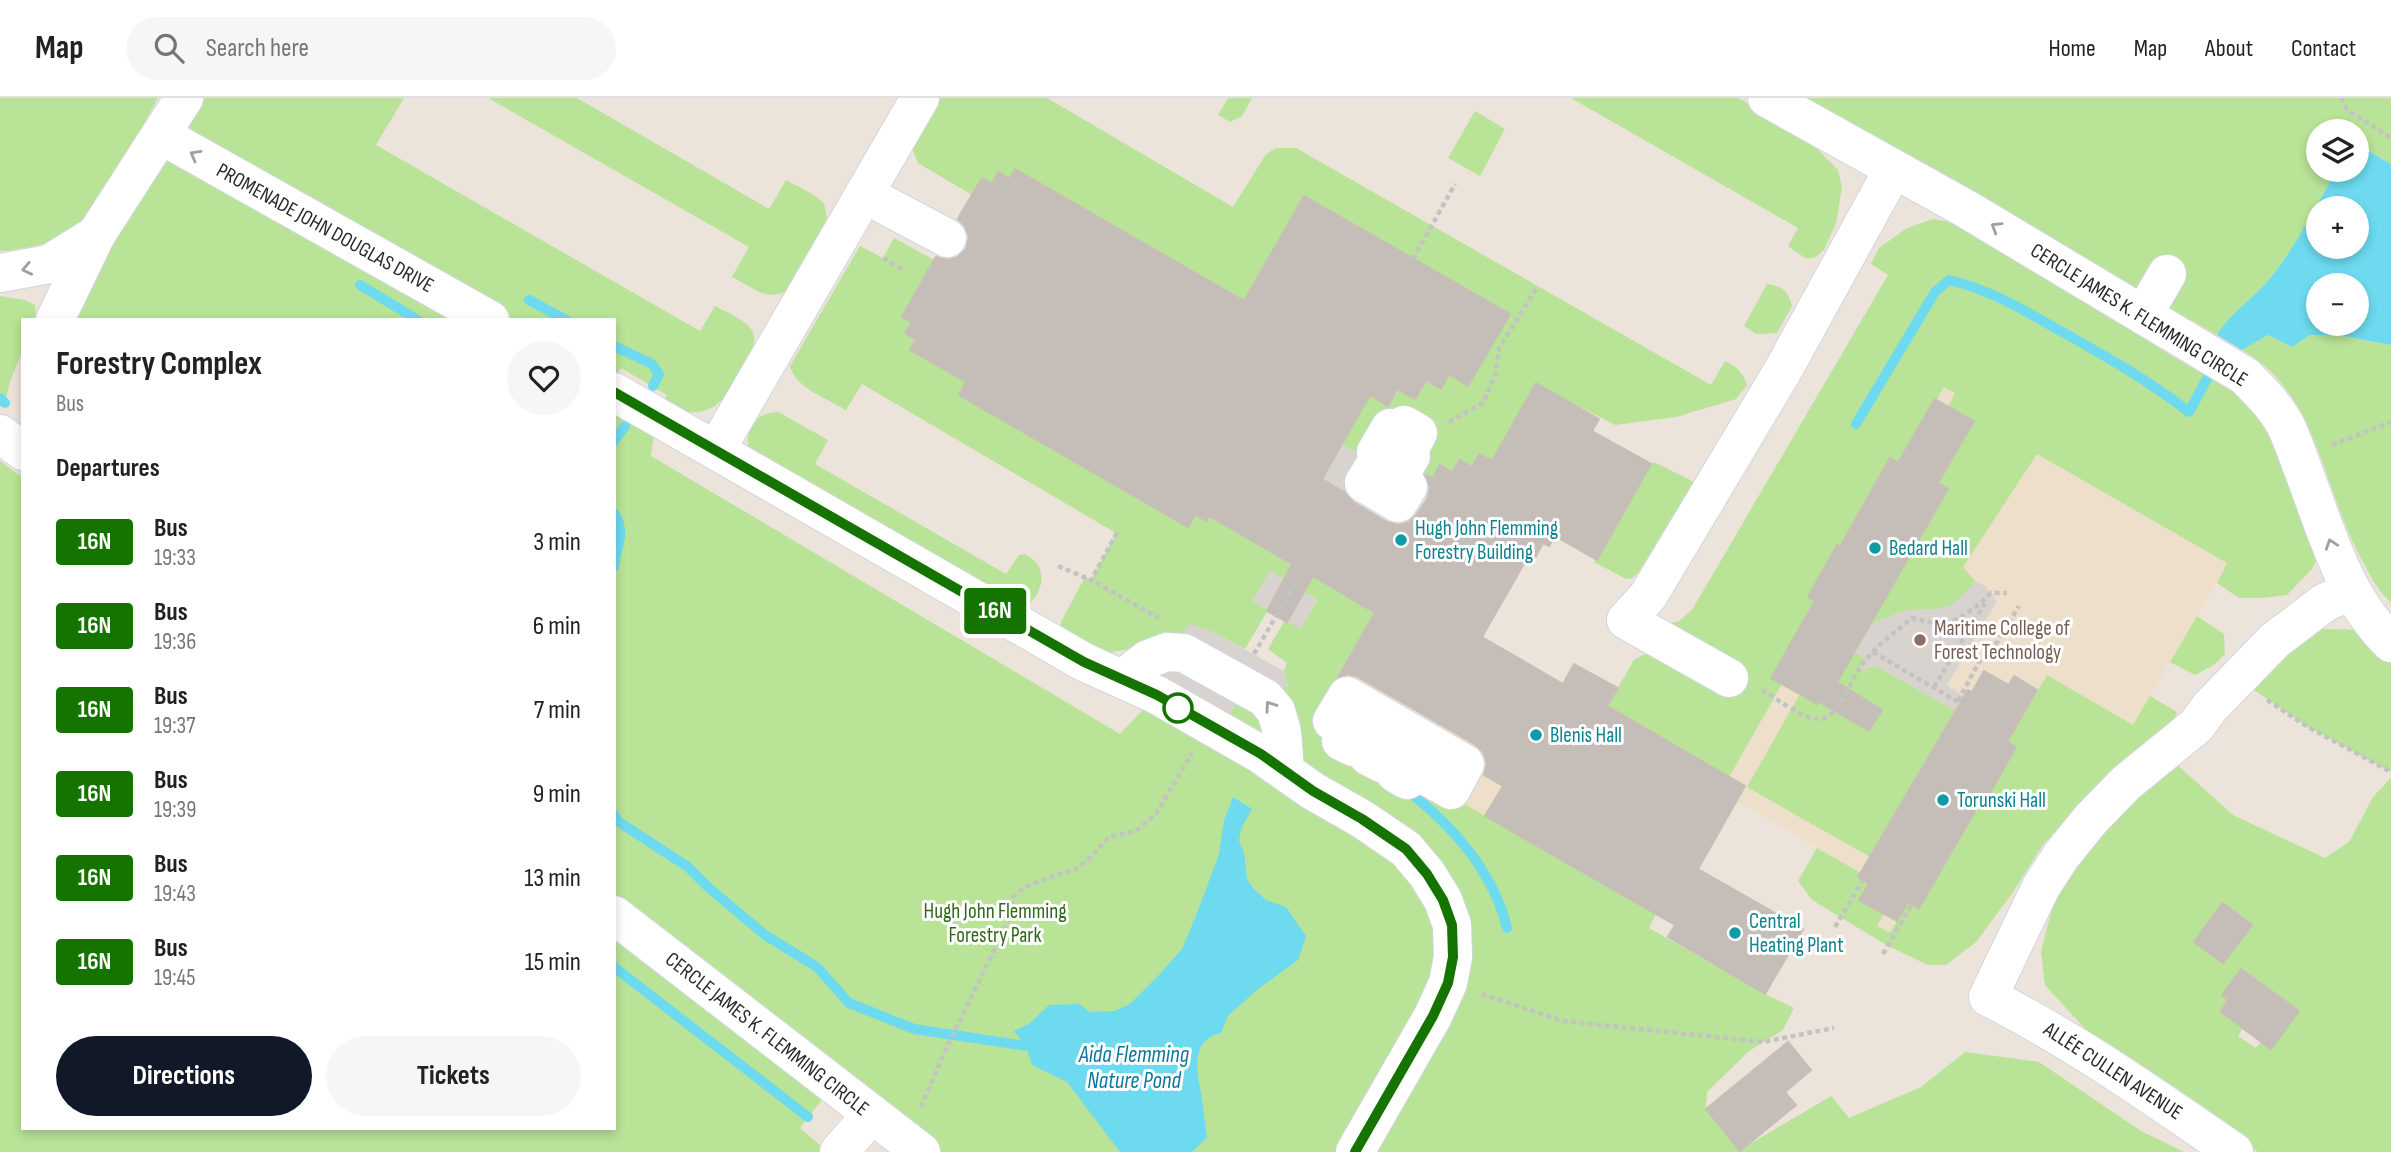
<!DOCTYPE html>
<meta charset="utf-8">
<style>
body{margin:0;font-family:"Sofia Sans Condensed",sans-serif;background:#f6f6f6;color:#222;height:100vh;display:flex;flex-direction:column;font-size:26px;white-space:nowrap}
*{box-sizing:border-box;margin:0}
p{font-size:23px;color:#767676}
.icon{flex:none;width:38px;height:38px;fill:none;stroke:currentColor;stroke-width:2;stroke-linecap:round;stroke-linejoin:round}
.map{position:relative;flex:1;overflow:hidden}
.side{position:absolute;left:21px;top:220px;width:595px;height:812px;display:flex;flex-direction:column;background:#fff;border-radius:0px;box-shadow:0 4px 10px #0003}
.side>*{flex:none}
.badge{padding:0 14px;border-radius:5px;font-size:24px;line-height:46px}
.buttons{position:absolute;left:2306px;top:21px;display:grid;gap:14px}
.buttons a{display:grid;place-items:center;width:63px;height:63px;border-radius:50%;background:#fff;box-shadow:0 4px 10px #0003;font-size:35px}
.map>.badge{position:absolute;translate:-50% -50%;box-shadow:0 0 0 4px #fff}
h2{padding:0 35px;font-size:26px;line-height:63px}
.round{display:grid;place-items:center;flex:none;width:74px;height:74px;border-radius:37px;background:#f6f6f6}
.overview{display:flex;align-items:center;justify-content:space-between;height:119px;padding:0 35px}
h1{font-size:33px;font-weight:700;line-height:52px}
.primary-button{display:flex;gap:14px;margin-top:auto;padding:14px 35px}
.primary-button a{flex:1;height:80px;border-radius:42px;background:#111827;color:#fff;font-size:28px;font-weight:700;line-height:80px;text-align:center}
.primary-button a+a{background:#f6f6f6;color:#222}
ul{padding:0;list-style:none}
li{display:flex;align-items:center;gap:21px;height:84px;padding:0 35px}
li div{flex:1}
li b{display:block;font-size:26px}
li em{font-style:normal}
li .badge{min-width:77px;font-weight:700;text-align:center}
header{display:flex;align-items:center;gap:42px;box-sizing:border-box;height:98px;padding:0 35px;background:#fff;border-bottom:2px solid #e0e0e0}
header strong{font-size:33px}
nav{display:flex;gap:38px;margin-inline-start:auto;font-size:24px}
.search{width:490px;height:63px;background:#f6f6f6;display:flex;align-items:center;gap:18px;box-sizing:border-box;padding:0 24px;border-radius:38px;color:#767676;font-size:26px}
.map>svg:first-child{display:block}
.education{fill:#eedfca}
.green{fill:#b9e397;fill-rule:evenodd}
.plaza{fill:#d8d3ce}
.water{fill:#6ddaef;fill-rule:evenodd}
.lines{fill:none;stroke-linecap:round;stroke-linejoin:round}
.stream{stroke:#6ddaef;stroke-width:10}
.building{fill:#c4bdb8;stroke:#c7bfb5;stroke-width:2}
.minor-casing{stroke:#d1d6e3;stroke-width:40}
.path{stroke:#c3c3c3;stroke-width:4.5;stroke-dasharray:5 3.5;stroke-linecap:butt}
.minor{stroke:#fff;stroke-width:38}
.oneway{stroke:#9f9f9f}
.line-casing{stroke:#fff;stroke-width:16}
.line{stroke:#157400;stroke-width:10}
.culture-dot{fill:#0f9aa8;stroke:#fff;stroke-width:2.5}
.education-dot{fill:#8d6e63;stroke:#fff;stroke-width:2.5}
.stop-dot{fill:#fff;stroke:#157400;stroke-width:3.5}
.labels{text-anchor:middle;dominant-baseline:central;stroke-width:6;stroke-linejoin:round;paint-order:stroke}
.street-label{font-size:21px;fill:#2a2a2a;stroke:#fff}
.culture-label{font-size:21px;fill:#0d838f;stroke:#fff;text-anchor:start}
.education-label{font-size:21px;fill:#785e54;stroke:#fff;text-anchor:start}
.park-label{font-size:21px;fill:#316719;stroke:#fff}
.water-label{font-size:23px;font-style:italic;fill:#0c789b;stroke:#fff}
</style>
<header>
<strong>Map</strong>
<div class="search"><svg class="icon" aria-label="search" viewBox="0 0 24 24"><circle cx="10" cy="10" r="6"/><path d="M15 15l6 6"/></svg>Search here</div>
<nav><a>Home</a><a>Map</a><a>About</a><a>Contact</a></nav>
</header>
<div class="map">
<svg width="2391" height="1054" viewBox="0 0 2391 1054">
<rect width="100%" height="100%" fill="#ece3db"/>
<path class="education" d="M1848,247L1937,301L1944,289L1956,295L1948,308L2037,355L2228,465L2133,627L2047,577L1984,705L1975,700L1962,735L1919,810L1908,804L1890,835L1877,828L1883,816L1859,802V780L1861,775L1737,703L1694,778L1681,771L1656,816L1452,699L1331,589L1390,487L1562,585L1574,566L1618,590L1634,562L1651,553L1668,526L1679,523L1692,512Z"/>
<g class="green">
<path d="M0,0H158C139,34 99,117 69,136C54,145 17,153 0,153Z"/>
<path d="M200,0H404L376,47L700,233L715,208C726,214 744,221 751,231C765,250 728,304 709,311C693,318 678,313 663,305L667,297L621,270L614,279V222H514L193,38L189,27Z"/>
<path d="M488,0H577L769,111L786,82L814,97L824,105L827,121L823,135L792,188L783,195L772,197L761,195L732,179L749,149Z"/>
<path d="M940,0H1047L1233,109L1266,56L1276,50H1296L1711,287L1725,263C1736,268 1744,275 1747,287L1736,301L1676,319L1615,327L1536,286L1492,363L1472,369L1460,362L1452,374L1440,367L1433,380L1417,372L1364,358L1342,346L1370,297L1387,308L1397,291L1415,301L1426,282L1441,291L1449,276L1469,287L1510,216L1238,214L1237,199L1015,71L1009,81L998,75L992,86L982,81L972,97L918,65L912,50Z"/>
<path d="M1228,0H1252L1242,18L1230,24L1218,17Z"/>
<path d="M1571,0H1738L1798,32L1838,72L1842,89L1836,125L1824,152L1814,160H1805L1788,148L1798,130Z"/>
<path d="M1794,0H2391V66L2361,48L2357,50V33H2319V72H2334L2330,75L2329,86C2309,120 2291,157 2265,186C2249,204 2229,216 2217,237L2191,222L2189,225Z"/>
<path d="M1475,13L1505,31L1480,78L1448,60Z"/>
<path d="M161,37L490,222H55Z"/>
<path d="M1933,121L1961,126L2053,180L2170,257L2236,295L2256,311L2283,355L2322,451L2312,471L2287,497L2262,500H2239L2217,485L2227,465L2037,356L1963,469L1976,484L1952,507L1938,511L1906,512L1871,526L1948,392L1938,385L1948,308L1955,295L1944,289L1937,301H1935L1898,365L1890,361L1862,410L1846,453L1837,448L1808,498L1815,503L1771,579L1782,586L1729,679L1607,608L1634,562L1651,553L1668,526L1679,523L1692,512L1888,177L1871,166L1879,150L1907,130Z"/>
<path d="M894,140L934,162L902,219L912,225L905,235L916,242L910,252L966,284L959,297L1188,429L1195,416L1205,423L1209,418L1292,466L1284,481L1270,473L1253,503L1268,512L1245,551L1211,533L1182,536L1125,552L1105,555L1060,532L1061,524L1085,479L1091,482L1116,435L862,286L846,312C828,301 795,290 790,268L860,148L883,160Z"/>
<path d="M1767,186C1782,188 1788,193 1792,208L1777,235L1756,236L1744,228Z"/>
<path d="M0,198L25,202L35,207L36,215L34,222H23V251L10,284L5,305L0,309Z"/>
<path d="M2268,237L2292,249L2310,237H2338L2391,247V504C2378,493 2371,479 2363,464C2323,394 2319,295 2242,252Z"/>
<path d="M614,294L656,318L651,358L1120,636L1157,597L1362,721L1452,827L1355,1054H921L614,817Z"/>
<path d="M778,314L828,342L815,366L1006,476L1019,457L1026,456C1032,461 1040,466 1041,475C1044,488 1034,505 1022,510L748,349C746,326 756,316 778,314Z"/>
<path d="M0,363L23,380V1031H614V835L824,999L800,1030L828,1054H0Z"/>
<path d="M1654,364L1694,384L1638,475L1632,480L1626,481L1594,464L1651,366Z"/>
<path d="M1313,478L1375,515L1331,589L1452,699L1656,816L1649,830L1765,896L1794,910L1783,932L1749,953L1707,994L1706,1011L1740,1052L1831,998L1849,1020L1921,989L1965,954L2039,964L2141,1033L2184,1054H1373L1466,816L1435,754L1421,740L1306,671L1281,597L1285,588L1288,589L1284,573L1287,565L1268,551L1285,522L1301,530L1317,502L1303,493Z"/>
<path d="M2197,518L2224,536L2225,556L2214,567L2195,577L2170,564Z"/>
<path d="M2322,531L2362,532L2391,561V674L2308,629L2251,590L2279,564Z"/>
<path d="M1855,554L1865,561L1859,572L1876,568L1956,613L1870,759L1747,689L1800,596L1817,606L1845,557L1851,560Z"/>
<path d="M2047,577L2133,627L2150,598L2177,614L2173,625L2086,698L2042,748L2011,797L1976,844L1946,867H1928L1888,848L1812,802L1798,783L1817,750L1861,775L1859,780L1869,785L1860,802L1884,816L1877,828L1890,835L1908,804L1919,810L1962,736L1975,699L1984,705L2007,644Z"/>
<path d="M1239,599L1259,610L1262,634L1230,616Z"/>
<path d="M2174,664L2233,717L2325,760L2349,744L2373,699L2391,680V1054H2258L2090,936L2045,887L2041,853L2057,791L2136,687ZM2223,805L2252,827L2194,844ZM2248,876L2299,913L2272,950L2261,943L2256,950L2238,938L2243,930L2221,914L2228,902L2223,897Z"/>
</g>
<g class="plaza">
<path d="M1342,346L1376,365L1356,400L1321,381Z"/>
<path d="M1270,473L1317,501L1301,531L1252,503Z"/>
<path d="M1976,484L1985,488L1997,503L1947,587L1964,598L1956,613L1876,568L1858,573L1865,561L1855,554L1871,526L1906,512L1938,511L1952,507Z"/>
<path d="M1189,526L1211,533L1284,573L1288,590L1285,589L1281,597L1182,537Z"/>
<path d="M1165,566L1220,598L1224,591L1239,599L1230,616L1160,576Z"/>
</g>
<g class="water">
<path d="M2360,48L2391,66V247L2338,237H2310L2292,249L2268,237L2242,252L2217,237C2229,216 2249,204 2265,186C2291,157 2309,120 2329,86L2330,75L2334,72H2357V50ZM2319,110H2357V149H2319ZM2319,187H2357V226H2319Z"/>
<path d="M1233,699L1252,711L1241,731L1239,743L1244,754L1247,781L1253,790L1266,802L1286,809L1306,838L1298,862L1258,891L1228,918L1221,935C1188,943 1198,976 1202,1001C1204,1014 1205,1027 1207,1040L1192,1054H1120L1067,984L1032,967L1026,948L1014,933L1029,926L1049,907L1079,906L1090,914L1114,913L1130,906L1159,877L1182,851L1197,815L1219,756L1224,723Z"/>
</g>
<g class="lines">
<g class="stream">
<path d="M360,187L418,222"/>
<path d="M529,202L566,222"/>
<path d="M614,248L652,266L659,276L653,288"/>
<path d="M0,300L5,305"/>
<path d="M1856,326L1935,194L1949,182C1988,191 2022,211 2057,231C2102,256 2148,282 2189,314L2214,268"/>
<path d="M614,343L625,328"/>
<path d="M614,415C627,435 616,448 614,469"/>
<path d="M1405,691C1451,726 1493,773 1507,830"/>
<path d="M614,717L619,724L688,769L709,790L765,837L817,869L849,905L914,931L1026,948"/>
<path d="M614,869L808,1019"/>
</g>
</g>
<g class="building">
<path d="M1015,71L1244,203L1304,98L1510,216L1468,288L1449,276L1441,291L1426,282L1415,301L1397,291L1388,308L1370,297L1322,381L1344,394L1353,404L1387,424L1398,427L1409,424L1416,417L1427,401L1430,390L1425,377L1433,380L1440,367L1452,374L1460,362L1472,369L1479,356L1492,363L1536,285L1599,321L1592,333L1651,366L1597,462L1555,438L1549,448L1543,445L1535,460L1529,457L1482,539L1563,586L1574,566L1618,590L1607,608L1745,688L1698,771L1803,831L1765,896L1668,839L1675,827L1485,718L1503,688L1484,677L1487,665L1483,654L1476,647L1358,579L1348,576L1338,579L1375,515L1313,478L1287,524L1267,513L1292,466L1209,418L1206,423L1195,416L1188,429L959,297L966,284L910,252L916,242L905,235L912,225L902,219L936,159L948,162L958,159L966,151L969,139L965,128L958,121L961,115L982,80L992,86L998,74L1009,81Z"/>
<path d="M1935,301L1974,323L1938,385L1948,391L1837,584L1882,612L1869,633L1818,603L1817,606L1771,580L1815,503L1808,499L1837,447L1840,449L1890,360L1898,365Z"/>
<path d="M1984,573L2009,587L2014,578L2037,592L2007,644L2016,649L1984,705L1981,703L1919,810L1908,804L1897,823L1859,802L1869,785L1858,779L1968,592L1972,594Z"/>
<path d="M2223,805L2252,827L2223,865L2194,844Z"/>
<path d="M2241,871L2299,913L2271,951L2221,914L2228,902L2222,897Z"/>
<path d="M1788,944L1811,972L1785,994L1796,1007L1740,1053L1706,1011Z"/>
</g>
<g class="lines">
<defs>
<g id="minor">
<path d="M1767,0L1968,112L2245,278C2260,293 2276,309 2286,328C2292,341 2297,355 2302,369C2326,431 2342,497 2391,545"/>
<path d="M161,37L490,222"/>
<path d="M864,96L947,140"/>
<path d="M0,175L49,166L96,137"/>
<path d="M2143,217L2167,176"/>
<path d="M55,222L96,137L184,0"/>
<path d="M614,294L1084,564L1157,597L1260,656L1313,693L1362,721L1406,751L1427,776L1443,802L1452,827L1453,859L1448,885L1433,918L1355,1054"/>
<path d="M1404,327L1418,335L1407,355L1411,358L1397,382L1408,389L1398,405L1364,385L1376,365L1379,366L1383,358L1376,354L1390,330L1399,335Z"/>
<path d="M0,336L23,353"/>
<path d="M716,352L920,0"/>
<path d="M1729,580L1626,522L1648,498L1782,274L1893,72"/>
<path d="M1122,581L1148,561L1167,554L1184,555L1265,600L1276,613L1282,634L1285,673"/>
<path d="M1347,598L1465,666L1451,692L1414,671L1407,682L1395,675L1401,664L1386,656L1381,665L1368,658L1374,648L1358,639L1353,649L1341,643L1347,632L1332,623Z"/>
<path d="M614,817L921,1054"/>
<path d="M839,1054L872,1016"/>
<path d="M2234,1054C2154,999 2075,943 1988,899L2041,789L2061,758L2091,721L2126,685L2196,628L2210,609L2275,542L2324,505L2350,493"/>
</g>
</defs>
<use href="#minor" class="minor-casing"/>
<g class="path">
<path d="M2341,0L2347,12L2391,40"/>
<path d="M883,160L902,171"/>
<path d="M1413,161L1455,86"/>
<path d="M923,182L929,171"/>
<path d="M1449,324L1483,305L1496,275L1499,250L1538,188"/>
<path d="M2332,347L2391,324"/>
<path d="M1117,435L1091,482L1159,520"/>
<path d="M1058,468L1091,482"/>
<path d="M1956,551L1979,564"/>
<path d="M1873,554L1960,605"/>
<path d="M1254,556L1296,484"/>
<path d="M1934,589L1987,502"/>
<path d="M1762,592C1776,600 1804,622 1819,621C1839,620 1849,587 1858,573C1871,551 1893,536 1912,520C1949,532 1964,520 1991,495H2007"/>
<path d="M2267,602L2308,629L2391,674"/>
<path d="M1958,603L1979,564L1998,543L2019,508"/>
<path d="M1835,829L1863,782"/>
<path d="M1883,856L1912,806"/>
<path d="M1482,896L1563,923L1763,944L1834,930"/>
<path d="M921,1009L940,964L1011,817L1013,799L1024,790L1047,780L1076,771L1088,762L1109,739L1136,733L1156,716L1192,655"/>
</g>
<use href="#minor" class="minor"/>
</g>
<defs><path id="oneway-chevron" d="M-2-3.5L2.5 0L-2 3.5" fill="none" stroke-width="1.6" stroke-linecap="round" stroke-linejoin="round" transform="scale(1.75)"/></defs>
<g class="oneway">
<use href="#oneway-chevron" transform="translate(195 57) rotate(-151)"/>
<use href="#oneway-chevron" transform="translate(1996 129) rotate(-149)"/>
<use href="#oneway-chevron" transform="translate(27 171) rotate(168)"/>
<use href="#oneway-chevron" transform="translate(2331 446) rotate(-109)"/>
<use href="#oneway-chevron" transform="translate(1270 608) rotate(-125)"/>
</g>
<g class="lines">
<defs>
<path id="line" d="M614,294L1084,564L1157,597L1261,656L1313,693L1362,721L1406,751L1427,776L1443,802L1452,827L1453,859L1448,885L1433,918L1355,1054"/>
</defs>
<use href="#line" class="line-casing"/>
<use href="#line" class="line"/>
</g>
<g class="culture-dot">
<circle cx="1401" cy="442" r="7"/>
<circle cx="1875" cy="450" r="7"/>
<circle cx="1536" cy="637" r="7"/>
<circle cx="1943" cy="702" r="7"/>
<circle cx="1735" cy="835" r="7"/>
</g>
<circle class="education-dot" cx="1920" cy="542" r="7"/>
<circle class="stop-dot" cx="1178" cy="610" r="14"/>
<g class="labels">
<g class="street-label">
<text transform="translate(325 130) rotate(29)">PROMENADE JOHN DOUGLAS DRIVE</text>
<text transform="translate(2139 217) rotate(32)">CERCLE JAMES K. FLEMMING CIRCLE</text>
<text transform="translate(767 936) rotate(38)">CERCLE JAMES K. FLEMMING CIRCLE</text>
<text transform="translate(2113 973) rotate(33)">ALLÉE CULLEN AVENUE</text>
</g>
<g class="culture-label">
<text x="1415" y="430">Hugh John Flemming<tspan x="1415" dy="24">Forestry Building</tspan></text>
<text x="1889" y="450">Bedard Hall</text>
<text x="1550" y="637">Blenis Hall</text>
<text x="1957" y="702">Torunski Hall</text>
<text x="1749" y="823">Central<tspan x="1749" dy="24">Heating Plant</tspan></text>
</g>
<g class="education-label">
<text x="1934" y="530">Maritime College of<tspan x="1934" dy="24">Forest Technology</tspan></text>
</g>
<g class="park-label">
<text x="995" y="813">Hugh John Flemming<tspan x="995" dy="24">Forestry Park</tspan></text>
</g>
<g class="water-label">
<text x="1134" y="957">Aida Flemming<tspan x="1134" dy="26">Nature Pond</tspan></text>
</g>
</g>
</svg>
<div class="buttons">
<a><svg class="icon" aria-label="layers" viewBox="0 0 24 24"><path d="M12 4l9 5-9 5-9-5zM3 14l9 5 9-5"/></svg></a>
<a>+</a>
<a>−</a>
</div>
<b class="badge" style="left:995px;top:513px;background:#157400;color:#fff">16N</b>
<section class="side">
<div class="overview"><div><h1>Forestry Complex</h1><p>Bus</p></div><a class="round"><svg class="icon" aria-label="heart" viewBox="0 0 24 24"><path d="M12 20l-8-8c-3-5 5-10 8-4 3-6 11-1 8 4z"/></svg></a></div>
<h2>Departures</h2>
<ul>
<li><span class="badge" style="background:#157400;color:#fff">16N</span><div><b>Bus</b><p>19:33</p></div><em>3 min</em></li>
<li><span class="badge" style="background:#157400;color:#fff">16N</span><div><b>Bus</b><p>19:36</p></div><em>6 min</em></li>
<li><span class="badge" style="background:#157400;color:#fff">16N</span><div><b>Bus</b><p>19:37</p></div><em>7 min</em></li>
<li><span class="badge" style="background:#157400;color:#fff">16N</span><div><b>Bus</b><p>19:39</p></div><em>9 min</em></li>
<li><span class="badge" style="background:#157400;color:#fff">16N</span><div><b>Bus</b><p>19:43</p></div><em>13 min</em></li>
<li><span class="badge" style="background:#157400;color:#fff">16N</span><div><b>Bus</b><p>19:45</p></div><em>15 min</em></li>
</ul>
<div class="primary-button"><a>Directions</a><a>Tickets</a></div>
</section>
</div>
